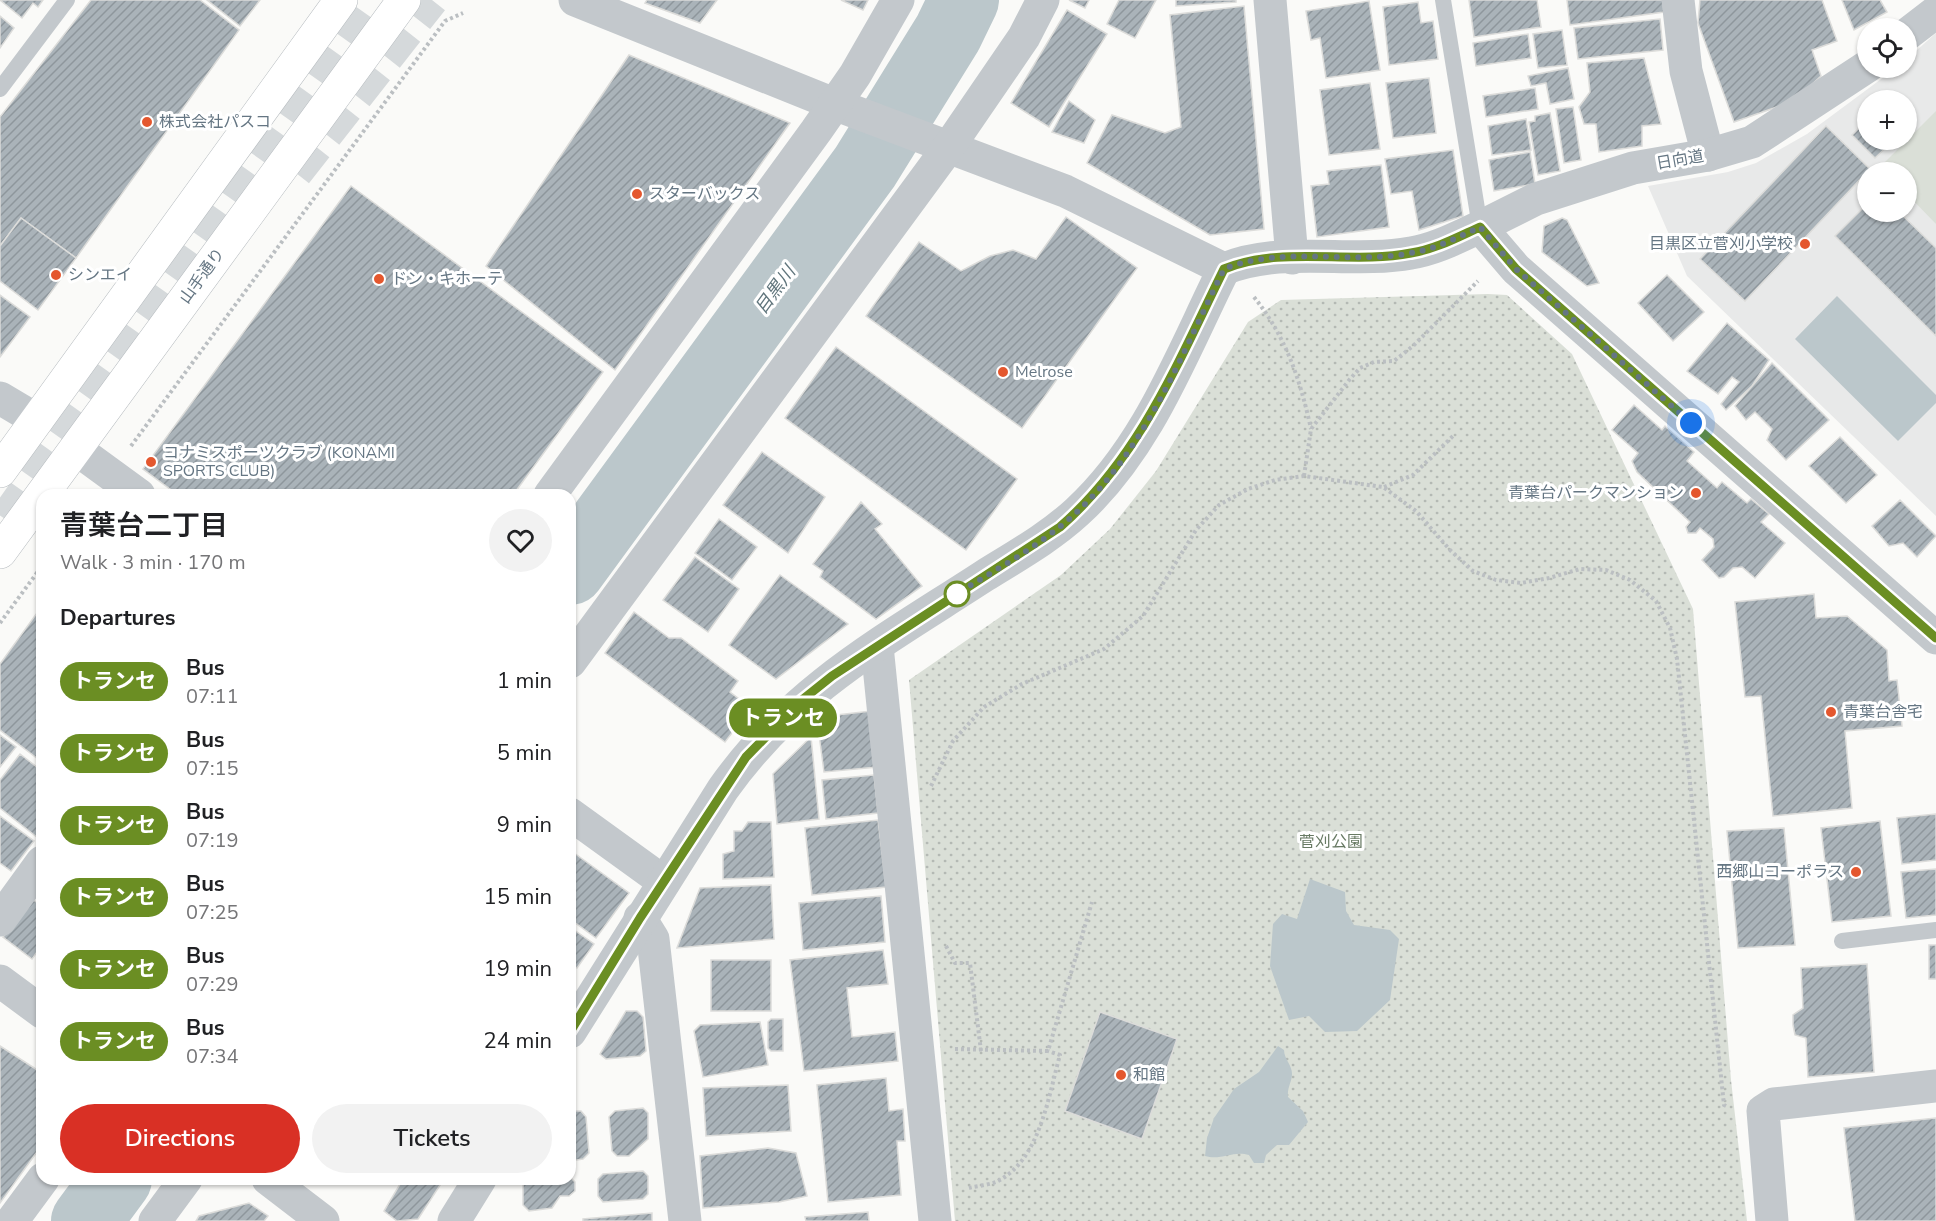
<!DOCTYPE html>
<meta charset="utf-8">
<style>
body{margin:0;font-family:"Nunito Sans","Noto Sans JP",sans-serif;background:#f2f2f2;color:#202124;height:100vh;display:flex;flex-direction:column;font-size:22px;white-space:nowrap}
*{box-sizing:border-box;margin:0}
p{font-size:20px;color:#757577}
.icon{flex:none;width:33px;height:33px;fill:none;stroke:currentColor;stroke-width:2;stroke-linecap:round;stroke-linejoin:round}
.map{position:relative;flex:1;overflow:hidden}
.sheet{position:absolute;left:36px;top:489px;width:540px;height:696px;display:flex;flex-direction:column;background:#fff;border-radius:18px;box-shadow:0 2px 4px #0004}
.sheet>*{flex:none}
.badge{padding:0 12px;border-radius:20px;font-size:21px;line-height:39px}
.controls{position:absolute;left:1857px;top:18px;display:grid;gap:12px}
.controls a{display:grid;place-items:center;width:60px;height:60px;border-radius:50%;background:#fff;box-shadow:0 2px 4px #0004;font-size:30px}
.you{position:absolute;width:30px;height:30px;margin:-15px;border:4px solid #fff;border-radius:50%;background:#1a73e8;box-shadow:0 0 0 9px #1a73e833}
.map>.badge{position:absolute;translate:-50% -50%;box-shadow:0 0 0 3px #fff}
h2{padding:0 24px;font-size:22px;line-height:54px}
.round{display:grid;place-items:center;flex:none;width:63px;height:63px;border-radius:32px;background:#f2f2f2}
.overview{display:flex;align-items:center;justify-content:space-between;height:102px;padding:0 24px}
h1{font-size:28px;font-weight:600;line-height:45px}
.button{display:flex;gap:12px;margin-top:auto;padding:12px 24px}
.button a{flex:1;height:69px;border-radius:36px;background:#d93025;color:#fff;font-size:24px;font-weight:600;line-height:69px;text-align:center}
.button a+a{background:#f2f2f2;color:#202124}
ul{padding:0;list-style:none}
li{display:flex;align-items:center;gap:18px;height:72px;padding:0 24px}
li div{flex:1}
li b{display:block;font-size:22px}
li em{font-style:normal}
li .badge{min-width:66px;font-weight:700;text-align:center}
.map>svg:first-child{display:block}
.built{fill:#e8e9e9;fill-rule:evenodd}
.park{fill:url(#park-dots)}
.pitch{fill:#dadfd7}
.water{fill:#bbc7cb}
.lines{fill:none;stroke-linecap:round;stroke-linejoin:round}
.river{stroke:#bbc7cb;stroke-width:70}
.building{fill:url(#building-hatch);stroke:#dcdcda;stroke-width:1.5}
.motorway-tunnel{stroke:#d5d9db;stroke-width:33;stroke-dasharray:33 16;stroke-linecap:butt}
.primary-casing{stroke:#b5babe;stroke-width:34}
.path{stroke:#bbbfc2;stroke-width:4;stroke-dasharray:3 3;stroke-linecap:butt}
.service{stroke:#c3c8cc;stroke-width:16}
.minor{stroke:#c3c8cc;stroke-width:33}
.tertiary{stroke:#c3c8cc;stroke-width:33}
.primary{stroke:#fff;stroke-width:33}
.line-casing{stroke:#fff;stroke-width:14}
.line{stroke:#6b8e23;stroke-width:9}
.walk{stroke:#657683;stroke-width:6;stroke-dasharray:0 10.8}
.poi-dot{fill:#e4572e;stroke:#fff;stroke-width:2}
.stop-dot{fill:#fff;stroke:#6b8e23;stroke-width:3}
.labels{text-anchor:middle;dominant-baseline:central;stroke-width:6;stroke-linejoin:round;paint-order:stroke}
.poi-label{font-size:16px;fill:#657683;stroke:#fff;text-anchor:start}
.street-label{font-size:16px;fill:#657683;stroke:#fff}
.park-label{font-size:16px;fill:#687a64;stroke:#fff}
.water-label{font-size:18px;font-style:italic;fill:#60757c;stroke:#fff}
</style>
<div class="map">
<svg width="1936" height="1221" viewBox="0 0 1936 1221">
<defs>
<pattern id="park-dots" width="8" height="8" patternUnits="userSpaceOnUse" patternTransform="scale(1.5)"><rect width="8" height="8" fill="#dadfd7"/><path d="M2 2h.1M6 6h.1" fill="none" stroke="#b4b9b4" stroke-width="1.8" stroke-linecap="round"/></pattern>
<pattern id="building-hatch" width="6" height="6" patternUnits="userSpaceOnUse" patternTransform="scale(1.5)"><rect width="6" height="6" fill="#aab3b9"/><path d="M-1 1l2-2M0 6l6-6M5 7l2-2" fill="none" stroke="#8e969c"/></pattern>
</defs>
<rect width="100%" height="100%" fill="#fafaf8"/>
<path class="built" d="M1936,33V516L1687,276L1648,186L1728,172L1756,163L1807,134L1896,68H1906L1907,59ZM1868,100H1906V140H1868ZM1868,172H1906V212H1868Z"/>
<path class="park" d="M1488,294L1507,295L1572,354L1693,609L1731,1080L1747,1221H955L909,680L1061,575L1110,529L1156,471L1248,322L1281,300Z"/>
<path class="pitch" d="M1936,111V224L1907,194L1906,172H1886L1880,167Z"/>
<g class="water">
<path d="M1837,296L1936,395V403L1898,441L1795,339Z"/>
<path d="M1310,879L1345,892L1346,911L1354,925L1390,930L1399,939L1390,1000L1357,1031L1325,1032L1309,1016L1289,1020L1270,966L1273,924L1282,914L1297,919Z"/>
<path d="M1278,1046L1284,1050C1284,1059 1292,1065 1292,1074C1292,1082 1287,1087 1288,1097L1303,1111L1308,1122L1289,1145H1277L1266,1155L1264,1163H1254L1249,1155C1233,1150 1221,1161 1205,1156L1207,1138L1214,1118L1234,1089L1259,1072Z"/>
</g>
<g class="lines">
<g class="river">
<path d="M570,570L865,167L948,33L964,0"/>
<path d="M86,1221L117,1179"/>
</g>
</g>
<g class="building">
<path d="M0,0H43L38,7L33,3L22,18Z"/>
<path d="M91,0H200L239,30L76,258L21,218L0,246V117Z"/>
<path d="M207,0H260L240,26Z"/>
<path d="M647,0H717L700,23L645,3Z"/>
<path d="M841,0H868L863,10Z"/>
<path d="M1069,0H1089L1085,8Z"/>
<path d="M1119,0H1156L1135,38L1107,24Z"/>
<path d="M1176,0H1236V2L1176,6Z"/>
<path d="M1469,0H1537L1541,27L1474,37Z"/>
<path d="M1567,0H1663L1664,12L1570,25Z"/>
<path d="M1700,0H1822L1837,41L1812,50L1821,76L1794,101L1734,122L1698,23Z"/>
<path d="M1842,0H1880L1887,12L1854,30Z"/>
<path d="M1369,1L1380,70L1326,78L1320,38L1311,40L1306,11Z"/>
<path d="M1418,2L1421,23L1433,21L1438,59L1389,65L1383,7Z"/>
<path d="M1244,6L1264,229L1210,235L1087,163L1112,115L1165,133L1181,127L1170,15Z"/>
<path d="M1067,10L1107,34L1049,127L1011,103Z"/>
<path d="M0,16L14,28L0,48Z"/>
<path d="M1660,19L1663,50L1578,59L1574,28Z"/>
<path d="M1562,30L1567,65L1538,68L1533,34Z"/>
<path d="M1528,34L1531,58L1476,66L1473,43Z"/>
<path d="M629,55L790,123L615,370L486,266Z"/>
<path d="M1644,58L1661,124L1642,126V146L1599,152L1596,124H1584L1579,107L1590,92L1587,63Z"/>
<path d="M1568,68L1574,99L1550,104L1546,83L1531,86L1528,76Z"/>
<path d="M1429,78L1436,133L1393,138L1386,83Z"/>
<path d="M1370,83L1380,149L1329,155L1320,90Z"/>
<path d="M1535,88L1538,109L1486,117L1483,96Z"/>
<path d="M1069,101L1095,120L1084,143L1052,132Z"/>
<path d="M1573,107L1581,160L1564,163L1556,109Z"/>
<path d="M1550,113L1560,171L1538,175L1529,122L1535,121V116Z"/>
<path d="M1526,119L1531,150L1492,155L1488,126Z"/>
<path d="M1868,119V140H1894L1875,158L1852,135Z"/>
<path d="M1826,126L1870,169L1745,301L1700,259Z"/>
<path d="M1453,150L1463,216L1419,230L1412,191L1391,194L1385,159Z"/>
<path d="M1530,152L1535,184L1494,191L1489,160Z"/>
<path d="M1381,165L1389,227L1317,237L1311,186L1329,184L1327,171Z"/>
<path d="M351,186L603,372L513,495H178L143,469Z"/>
<path d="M1868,203V212H1899L1936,248V336L1835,236Z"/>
<path d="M1066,217L1137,268L1022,428L866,316L919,242L961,271L990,256L1013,250L1036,259Z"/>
<path d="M21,218L76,258L38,310L0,281V246Z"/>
<path d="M1562,218L1567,220L1599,283L1587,286L1542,252L1544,226Z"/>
<path d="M1667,275L1704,312L1673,341L1638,303Z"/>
<path d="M0,295L30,317L0,357Z"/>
<path d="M1727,323L1769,360L1752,386L1726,410L1721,404L1739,382L1732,377L1718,394L1687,371Z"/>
<path d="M836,347L1017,479L966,550L785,418Z"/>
<path d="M1772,363L1829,420L1786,460L1767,440L1772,429L1755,412L1746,420L1735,406Z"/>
<path d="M1634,405L1662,430L1665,426L1694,452L1687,461L1717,488L1722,482L1747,503L1751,499L1769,514L1761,522L1785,543L1755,578L1742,567L1733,568L1724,577L1719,578L1702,560L1714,547L1713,539L1700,528L1696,533H1688L1686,527L1690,522L1637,472L1632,461L1638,453L1612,430Z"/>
<path d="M1840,437L1877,475L1846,503L1809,466Z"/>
<path d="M762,452L825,497L788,553L723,505Z"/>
<path d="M1900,500L1936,536L1917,557L1903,543L1889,546L1872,526Z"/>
<path d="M861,502L882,524L875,529L922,586L876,619L820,577L823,571L813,564Z"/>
<path d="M719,519L757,547L732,580L695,553Z"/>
<path d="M695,557L739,589L708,632L663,600Z"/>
<path d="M780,575L848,624L776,679L729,645Z"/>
<path d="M1814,594L1816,618L1847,616L1887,650L1889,681L1897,680L1902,726L1845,731L1852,808L1773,816L1761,696L1745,697L1735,602Z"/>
<path d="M42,606V762L0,730V664Z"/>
<path d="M634,612L669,638H681L738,681L730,692L751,708L725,742L605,653Z"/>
<path d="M871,711L877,767L824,772L819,734L826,733L824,727L838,725L837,715Z"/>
<path d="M0,735L16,747L0,767Z"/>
<path d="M811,737L819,819L777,824L773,774Z"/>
<path d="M20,754L42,771V833L38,838L0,808V780Z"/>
<path d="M874,775L878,813L826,819L822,780Z"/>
<path d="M1936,814V860L1902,864L1897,818Z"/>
<path d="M0,816L34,841L11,871L0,863Z"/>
<path d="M878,820L886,887L812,895L805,828Z"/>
<path d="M1880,821L1891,916L1832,922L1821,828Z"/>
<path d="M748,822H771L774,877L723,879V854L734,851V831H742Z"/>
<path d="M1784,828L1795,945L1738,948L1727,831Z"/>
<path d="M570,850L629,893L596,938L570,919Z"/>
<path d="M1936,869V915L1906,918L1901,872Z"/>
<path d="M771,885L774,939L677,948L700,888Z"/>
<path d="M881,896L885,942L803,950L799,903Z"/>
<path d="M32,899L42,906V945L32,959L3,937Z"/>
<path d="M570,927L594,944L577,968L570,963Z"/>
<rect x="1929" y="945" width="7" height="34"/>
<path d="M883,950L888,984L847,988L852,1037L895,1032L898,1061L804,1071L790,960Z"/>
<rect x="711" y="960" width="60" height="51"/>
<path d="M1867,964L1874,1072L1808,1077L1806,1038L1795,1035L1793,1025V1015L1803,1008L1801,968Z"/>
<path d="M626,1011H637L643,1017L646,1051L640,1056L606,1059L600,1054Z"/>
<path d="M1100,1012L1177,1039L1142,1139L1065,1111Z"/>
<path d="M771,1019H783V1051H771L768,1048V1022Z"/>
<path d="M760,1022L768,1065L703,1077L694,1031L700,1025Z"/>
<path d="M0,1046L42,1073V1145L0,1203Z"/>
<path d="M886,1078L889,1111L903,1109L905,1141H897L901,1195L828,1202L817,1085Z"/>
<path d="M788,1085L791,1131L706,1136L703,1088Z"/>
<path d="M643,1108L648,1113V1139L629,1156H617L612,1151L609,1117L615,1111Z"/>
<path d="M570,1111H581L586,1117L589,1153L583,1159L570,1161Z"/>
<path d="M1936,1118V1221H1855L1844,1128Z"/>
<path d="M768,1148L796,1153L807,1196L779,1202L703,1208L700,1156Z"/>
<path d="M643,1171L648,1176V1194L643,1199L603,1202L598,1196V1179L603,1174Z"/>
<path d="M570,1177L575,1182V1191L569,1196H560L552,1208L529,1211L523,1205V1185L529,1179Z"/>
<path d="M403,1179H444L418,1219L397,1221L384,1211Z"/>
<path d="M249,1203L268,1216L264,1221H196L199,1216Z"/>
<path d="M868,1212L869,1221H806L805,1217Z"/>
<path d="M652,1213V1221H583V1219Z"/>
</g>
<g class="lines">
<g class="motorway-tunnel">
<path d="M296,173L432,0"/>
<path d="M5,519L373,0"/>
</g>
<defs>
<g id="primary">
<path d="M0,471L341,0"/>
<path d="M0,552L404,0"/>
</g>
</defs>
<use href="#primary" class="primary-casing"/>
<g class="path">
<path d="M1254,297C1286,337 1300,379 1311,429"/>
<path d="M131,446L445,21L463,13"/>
<path d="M1304,476L1311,429L1350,379L1360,368L1374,362L1394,361L1413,346L1478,281"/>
<path d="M1384,487L1413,475L1454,435"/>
<path d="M0,623L42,566"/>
<path d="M931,786L953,741L984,707L1022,684L1104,649L1143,616L1196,530L1219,505L1248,489L1275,480L1304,476L1383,487L1416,511L1450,550L1473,571L1496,580L1521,583L1549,578L1580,569L1606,570L1630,580L1656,601L1670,628L1677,659L1724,1105L1726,1106"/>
<path d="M946,946L955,963H970L981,1051"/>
<path d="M955,1049L1048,1051L1092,902"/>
<path d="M969,1188C977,1186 988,1185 996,1182C1040,1161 1048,1097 1060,1055L1048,1051"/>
</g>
<g class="service">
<path d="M1443,0L1480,227"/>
<path d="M0,89L67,0"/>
<path d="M1842,941L1936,930"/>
</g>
<g class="minor">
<path d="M575,0L834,104L1065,191L1224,269C1283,245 1351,264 1411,253C1436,249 1458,237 1480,227L1516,269L1936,638"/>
<path d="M1270,0L1292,258"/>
<path d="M1678,0L1686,71L1708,155"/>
<path d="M1906,35L1936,12"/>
<path d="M1480,227L1536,199L1633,168L1708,155L1752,142L1868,66"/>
<path d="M0,398L37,420"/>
<path d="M76,449L139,495"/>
<path d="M550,495L816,131L855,75L898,0"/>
<path d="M877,646L935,1221"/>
<path d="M570,662L948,148L1024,37L1043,0"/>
<path d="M570,814L664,882"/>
<path d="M640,918L653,939L685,1221"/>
<path d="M0,920L42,862"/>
<path d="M12,1221L43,1179"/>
<path d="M155,1221L186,1179"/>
<path d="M1772,1221L1763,1111L1774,1104L1936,1086"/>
</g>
<g class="tertiary">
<path d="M0,981L42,1012"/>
<path d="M570,1032L723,789C794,689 884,641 984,576C1016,556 1050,537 1077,512C1148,447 1182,353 1224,269"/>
<path d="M268,1179L323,1221"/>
<path d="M454,1221L480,1179"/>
</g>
<use href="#primary" class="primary"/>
</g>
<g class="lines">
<defs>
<path id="line" d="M570,1032L640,918L746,757L802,700L832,676L1060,527C1140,457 1178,362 1224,269C1283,245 1350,265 1411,253C1436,249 1458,237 1480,227L1516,269L1936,638"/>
</defs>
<use href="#line" class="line-casing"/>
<use href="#line" class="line"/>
<path class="walk" d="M957,594L950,598C993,571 1041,546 1078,511C1148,445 1182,353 1224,269C1283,245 1350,265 1411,253C1436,249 1458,237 1480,227L1516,269L1691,423"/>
</g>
<g class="poi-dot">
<circle cx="147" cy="122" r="6"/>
<circle cx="637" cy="194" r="6"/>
<circle cx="1805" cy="244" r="6"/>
<circle cx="56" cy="275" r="6"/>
<circle cx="379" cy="279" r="6"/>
<circle cx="1003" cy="372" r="6"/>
<circle cx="151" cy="462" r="6"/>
<circle cx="1696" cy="493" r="6"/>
<circle cx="1831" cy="712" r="6"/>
<circle cx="1856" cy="872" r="6"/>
<circle cx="1121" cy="1075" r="6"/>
</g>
<circle class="stop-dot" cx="957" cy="594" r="12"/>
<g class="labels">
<g class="poi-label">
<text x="159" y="122">株式会社パスコ</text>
<text x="649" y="194">スターバックス</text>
<text x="1793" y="244" text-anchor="end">目黒区立菅刈小学校</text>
<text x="68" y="275">シンエイ</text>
<text x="391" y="279">ドン・キホーテ</text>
<text x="1015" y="372">Melrose</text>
<text x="163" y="453">コナミスポーツクラブ (KONAMI<tspan x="163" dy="18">SPORTS CLUB)</tspan></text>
<text x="1684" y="493" text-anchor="end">青葉台パークマンション</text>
<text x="1843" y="712">青葉台舎宅</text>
<text x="1844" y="872" text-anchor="end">西郷山コーポラス</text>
<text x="1133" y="1075">和館</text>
</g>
<g class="street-label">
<text transform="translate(1680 160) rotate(-10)">日向道</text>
<text transform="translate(202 276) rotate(-54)">山手通り</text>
</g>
<g class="park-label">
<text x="1331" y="842">菅刈公園</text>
</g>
<g class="water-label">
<text transform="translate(775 290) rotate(-54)">目黒川</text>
</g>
</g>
</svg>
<div class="controls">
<a><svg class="icon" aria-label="locate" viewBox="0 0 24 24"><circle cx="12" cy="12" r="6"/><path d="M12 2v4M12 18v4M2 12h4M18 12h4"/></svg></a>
<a>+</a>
<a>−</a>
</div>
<div class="you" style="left:1691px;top:423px"></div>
<b class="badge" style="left:783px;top:718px;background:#6b8e23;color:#fff">トランセ</b>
<section class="sheet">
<div class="overview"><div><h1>青葉台二丁目</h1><p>Walk · 3 min · 170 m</p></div><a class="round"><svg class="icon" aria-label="heart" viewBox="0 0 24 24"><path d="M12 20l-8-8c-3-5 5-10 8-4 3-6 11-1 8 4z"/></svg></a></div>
<h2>Departures</h2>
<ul>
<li><span class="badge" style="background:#6b8e23;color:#fff">トランセ</span><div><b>Bus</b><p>07:11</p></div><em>1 min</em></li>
<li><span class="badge" style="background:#6b8e23;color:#fff">トランセ</span><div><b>Bus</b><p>07:15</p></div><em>5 min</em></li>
<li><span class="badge" style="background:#6b8e23;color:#fff">トランセ</span><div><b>Bus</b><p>07:19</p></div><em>9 min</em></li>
<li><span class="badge" style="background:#6b8e23;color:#fff">トランセ</span><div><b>Bus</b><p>07:25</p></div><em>15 min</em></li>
<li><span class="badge" style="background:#6b8e23;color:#fff">トランセ</span><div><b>Bus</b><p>07:29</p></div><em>19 min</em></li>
<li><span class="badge" style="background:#6b8e23;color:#fff">トランセ</span><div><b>Bus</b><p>07:34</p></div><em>24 min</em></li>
</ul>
<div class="button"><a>Directions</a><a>Tickets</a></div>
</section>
</div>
